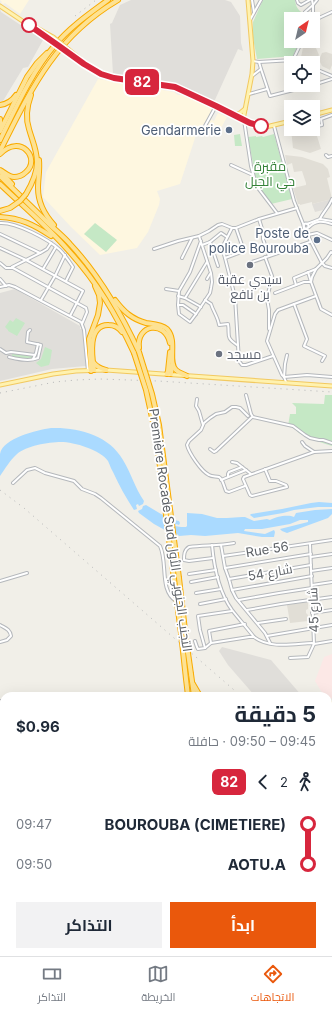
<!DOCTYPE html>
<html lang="ar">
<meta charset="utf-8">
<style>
body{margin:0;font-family:Inter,Cairo,sans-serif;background:#f2f2f3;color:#1f2937;direction:rtl;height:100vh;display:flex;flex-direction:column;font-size:15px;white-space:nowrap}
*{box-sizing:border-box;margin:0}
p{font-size:13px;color:#747a83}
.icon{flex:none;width:22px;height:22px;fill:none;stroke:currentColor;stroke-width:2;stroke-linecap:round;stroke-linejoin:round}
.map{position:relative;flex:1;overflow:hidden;direction:ltr}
.sheet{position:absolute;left:0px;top:692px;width:332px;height:264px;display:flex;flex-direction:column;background:#fff;border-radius:12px 12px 0 0;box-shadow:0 4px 16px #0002;direction:rtl}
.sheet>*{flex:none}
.badge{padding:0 8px;border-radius:6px;font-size:14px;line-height:26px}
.needle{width:26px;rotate:35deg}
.buttons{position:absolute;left:284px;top:12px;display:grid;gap:8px}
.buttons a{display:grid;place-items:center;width:36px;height:36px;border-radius:0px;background:#fff;box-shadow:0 4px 16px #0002;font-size:20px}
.map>.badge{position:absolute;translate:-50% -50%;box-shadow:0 0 0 2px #fff}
.legs{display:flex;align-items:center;gap:6px;height:44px;padding:0 16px;font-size:13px}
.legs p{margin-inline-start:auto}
.overview{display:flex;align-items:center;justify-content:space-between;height:68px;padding:0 16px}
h1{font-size:22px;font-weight:700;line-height:30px}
.cta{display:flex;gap:8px;margin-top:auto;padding:8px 16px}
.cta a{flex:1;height:46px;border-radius:0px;background:#ea580c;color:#fff;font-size:16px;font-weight:700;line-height:46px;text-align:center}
.cta a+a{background:#f2f2f3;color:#1f2937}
ul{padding:0 16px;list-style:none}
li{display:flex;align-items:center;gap:14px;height:40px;font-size:15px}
li i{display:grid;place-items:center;width:6px;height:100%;margin:0 5px;background:currentColor}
li i::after{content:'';width:10px;height:10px;margin:-5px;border:3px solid;border-radius:50%;background:#fff}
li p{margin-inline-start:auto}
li:first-child i{background:linear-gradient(#0000 50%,currentColor 0)}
li:last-child i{background:linear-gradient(currentColor 50%,#0000 0)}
.tab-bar{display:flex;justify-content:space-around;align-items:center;height:56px;border-top:1px solid #e0e1e3;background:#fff;font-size:11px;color:#747a83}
.tab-bar a{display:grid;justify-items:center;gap:2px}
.tab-bar .on{color:#ea580c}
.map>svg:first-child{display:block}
.commercial{fill:#fef7e0}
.industrial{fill:#e0deda}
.education{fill:#e1ded6}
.medical{fill:#fce8e6}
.green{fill:#c5e8c5}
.water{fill:#aadaff}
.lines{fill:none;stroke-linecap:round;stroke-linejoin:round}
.stream{stroke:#aadaff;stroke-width:1}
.minor-casing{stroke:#b5b8bc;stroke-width:4}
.major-casing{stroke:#f2c960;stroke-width:5}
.highway-casing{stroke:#f9ab00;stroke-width:6}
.minor{stroke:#fff;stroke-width:2}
.major{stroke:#fff2af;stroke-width:3}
.highway{stroke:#fde293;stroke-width:4}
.rail{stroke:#b6b7b8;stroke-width:1;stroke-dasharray:1 5;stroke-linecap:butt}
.major-bridge-casing{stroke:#f2c960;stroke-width:5;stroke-linecap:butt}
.highway-bridge-casing{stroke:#f9ab00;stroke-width:6;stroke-linecap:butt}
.major-bridge{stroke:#fff2af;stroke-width:3}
.highway-bridge{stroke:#fde293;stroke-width:4}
.line-1-casing{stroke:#fff;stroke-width:9}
.line-1{stroke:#d7263d;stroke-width:6}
.stop-1-dot{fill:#fff;stroke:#d7263d;stroke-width:2}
.service-dot{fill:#5c6f8a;stroke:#fff;stroke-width:1.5}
.worship-dot{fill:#6b7280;stroke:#fff;stroke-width:1.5}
.labels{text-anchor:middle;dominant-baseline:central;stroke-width:3.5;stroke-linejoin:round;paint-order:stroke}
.service-label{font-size:13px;fill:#4e5e75;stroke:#fff;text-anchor:end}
.park-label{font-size:13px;fill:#348238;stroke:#fff}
.worship-label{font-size:13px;fill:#5b616d;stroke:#fff}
.street-label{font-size:13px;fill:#5f6368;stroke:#fff}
</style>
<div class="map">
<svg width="332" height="956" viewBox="0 0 332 956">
<rect width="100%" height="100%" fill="#f1efe8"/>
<g class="commercial">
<path d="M0,0H29L20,14L5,3L3,4L1,3L2,2Z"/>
<path d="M98,79L174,92L178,95H182L213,109L206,122L198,129L180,184L157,191L160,199L159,205L148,232L137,248L100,255L71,227L43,197L46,172Z"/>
<path d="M218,113L227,117L220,130L219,131L214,128L212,131L205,127L210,119L214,121Z"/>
</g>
<g class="industrial">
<path d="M131,0H225L231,2L240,16L241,43L243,51L238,49L214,102L174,84L141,78L132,75V74L126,71L123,76L113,74L110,24L112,23L120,5Z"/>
<path d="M0,9L1,12L43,40L28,67L23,68L3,101L0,102Z"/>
<path d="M332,199L328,207L324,208L323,210L315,212L312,204Z"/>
<path d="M15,289L80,326V329H82L86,366L52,369L0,381V293Z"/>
<path d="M222,647L271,660L302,696H255L228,665L219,651Z"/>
</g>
<g class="education">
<path d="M304,43L316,48L319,55L317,58L310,61L301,57Z"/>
<path d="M326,52L332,54V65L330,70L322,66L319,60L322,53Z"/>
<path d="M291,129H297L298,131H305L317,136L321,149L310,153L293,148Z"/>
<path d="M285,155L302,157L323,164L328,169L330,177L327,178L332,199L312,204V202L300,205V204H298L293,188L306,185V183L302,171L294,172L292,163L287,165Z"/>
<path d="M308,602V609L306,610V613L308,615V621L290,623L287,605Z"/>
</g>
<path class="medical" d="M332,654V698L330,699L328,698V696H326L321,691L315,681L324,657Z"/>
<g class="green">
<path d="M263,0H295C297,14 303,10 310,19H291V41H300L293,56L257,59L253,38V22Z"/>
<path d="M240,134L242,146H235L234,135Z"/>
<path d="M274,134L292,199L271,204L258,185L256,180L248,137L256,136V137L262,136L263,137Z"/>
<path d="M95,223L117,240L106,252L84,234Z"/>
<path d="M16,318L25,323L17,336L8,331V330L5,327L10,320L13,322Z"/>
<path d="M45,347L52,350L50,362L49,365L41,367L36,363L41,359Z"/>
<path d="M12,351L35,356L34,360L12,358Z"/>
<path d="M325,395H332V446L310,439L299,433L296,430L292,427L288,426L290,414H296V407L292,403L324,404Z"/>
</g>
<g class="water">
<path d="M51,428C78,427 109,435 123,460C131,473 135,488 144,501L143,504L139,506L138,504L136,505L137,509L134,510C126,498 119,485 113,472C111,469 110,465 108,461C101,450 74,442 61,442C48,442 26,446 17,454C10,460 5,469 0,476C0,469 0,461 0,454C3,438 37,430 51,428Z"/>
<path d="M319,502L332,503V507H318L294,510L283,513L254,518L250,515L251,514L282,509L311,503Z"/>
<path d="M146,505L161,514L174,520L179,521L180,523L179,525L176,524L175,526L181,527H186L187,526V513L202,514L217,518H227L242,517H245L254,521L267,519L270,520C275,517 288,514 294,517L296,513L315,510L332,509V514L328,518L287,533L282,531L280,529L308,522V520H300L290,524L262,529H245L244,531L265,534L274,530L275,532L274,537H262L238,533L205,536L191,535L179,536L177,534L170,533L163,529L154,524L139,513L138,511L142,509L143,506Z"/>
</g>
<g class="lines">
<g class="stream">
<path d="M328,817L332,815"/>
<path d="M141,956L147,952"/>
</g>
<defs>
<g id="minor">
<path d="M252,0L254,12"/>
<path d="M297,0L298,3L301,5L310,0"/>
<path d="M305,12L313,5L312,0"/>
<path d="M313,19V5L317,0"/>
<path d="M250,20L261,0"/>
<path d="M313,21L321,17L332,12"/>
<path d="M293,60L302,41"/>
<path d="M253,61L259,62L293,60L301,63"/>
<path d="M286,61L291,79"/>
<path d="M259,62L261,69L270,96L313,85"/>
<path d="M313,68L332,76"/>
<path d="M252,76L261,69"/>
<path d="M313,85L332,79"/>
<path d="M249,94L267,89"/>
<path d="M244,120L251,166L255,181L258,188L277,213"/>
<path d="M205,126L216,106"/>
<path d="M274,126L294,201L304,226"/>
<path d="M313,127L322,125L321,119L332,115"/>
<path d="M308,129L316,132L317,126"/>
<path d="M326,155L328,157L332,156"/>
<path d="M231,165L253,175"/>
<path d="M259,219L263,232V239L269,256"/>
<path d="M320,219C323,212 329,207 332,199"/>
<path d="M0,223C16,222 48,239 60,250C65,255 69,261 73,267L66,281"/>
<circle cx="306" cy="226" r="2.5"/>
<path d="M307,224L320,219L332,221"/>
<path d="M309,227C316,220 323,221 332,224"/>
<path d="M236,228L244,251L225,258L235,297L239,361L242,365H246L273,356"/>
<path d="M304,228L322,263L325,266L332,268"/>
<path d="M0,234L40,253"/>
<path d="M308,235L317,233L332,240"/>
<path d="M199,236L211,273L212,282L211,288L210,293L196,314L190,322L179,314L178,305L179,291L190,272L201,241"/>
<path d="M210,242L218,266"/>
<path d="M202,245L210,242L221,233L227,237"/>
<path d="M0,248L26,260L83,291L70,316"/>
<path d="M154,249L178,241L199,236L209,231L218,225L222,224L232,228H236L259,219L297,208"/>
<path d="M332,253L331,252L327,258L316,269L312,277L311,282L321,309L332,315"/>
<path d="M265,257L272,276L267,299L269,310V329"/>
<path d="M182,258L192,238"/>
<path d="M225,258L222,248L232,228"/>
<path d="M0,263L6,268H13L86,308L87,312L82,324"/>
<path d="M249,263L310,242"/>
<path d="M12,267L42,252L47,249L51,243"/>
<path d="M43,269L56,247"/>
<path d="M0,279L6,286"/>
<path d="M207,279L210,274"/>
<path d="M296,285L294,278L316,269"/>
<path d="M0,287L9,285L15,287L81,322L84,330L88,371"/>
<path d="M166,289L179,291"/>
<path d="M275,293L304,282H311L308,272"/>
<path d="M178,296L185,298L201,307"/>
<path d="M185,298L207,262"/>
<path d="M41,300L55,276L65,255"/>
<path d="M205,300L211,304C213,311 218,317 219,325L228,324C230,336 225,337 237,345"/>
<path d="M294,304L307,339L304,346L325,356L322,361"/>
<path d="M178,305H183L196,314"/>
<path d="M0,349L6,353L11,352L35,355"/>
<path d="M287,355L285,364L284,377L307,375L332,377"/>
<path d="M9,357C18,359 29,362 38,358L41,345L27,342L28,332L30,330"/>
<path d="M33,359L36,353L38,344"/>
<path d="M286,382L284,377L282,375L267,341L275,314L278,310L316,296"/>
<path d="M246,395L251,414L253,417L293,426L305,435L310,438L319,440H323L332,443"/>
<path d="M197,399L196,406L199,411L203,425"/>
<path d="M302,442L305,446L314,452"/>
<path d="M210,449L214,452L216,451L252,417"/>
<path d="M232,462L237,463L251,474"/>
<path d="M265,469L270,481H276L286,485L287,487L252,496L250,495L243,479L244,477L314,452L332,451"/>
<path d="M228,477V474L229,472L242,467"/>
<path d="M221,480L246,470"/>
<path d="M13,483L27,470L35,468L45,473L74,481L82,489L95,494L101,498L160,546C168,563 159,590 176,601"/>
<path d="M245,486L229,492L226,491C224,487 223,479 219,477C216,476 212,477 209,475C201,471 189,453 187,445L189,441L201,430L204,423L210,418L216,414L225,412L232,407H236L240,408L248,416"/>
<path d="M212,545C214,567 219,592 232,610C239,619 247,628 254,637"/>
<path d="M221,545L225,568L229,579L232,590L236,598L265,633L270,643"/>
<path d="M223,556L332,540"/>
<path d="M311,557L332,554"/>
<path d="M213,558L189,561L184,560C184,555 184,550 189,547C204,545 219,546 234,543"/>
<path d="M225,568L311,554"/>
<path d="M311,571L332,568"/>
<path d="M189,574L216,570"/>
<path d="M229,579L311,565"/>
<path d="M0,581L27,573"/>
<path d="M191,582L218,577"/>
<path d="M312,585L332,582"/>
<path d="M232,590L312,576"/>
<path d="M196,593L221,589"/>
<path d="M239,600L279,593L312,588"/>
<path d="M200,604L226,599"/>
<path d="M247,610L281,604L332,597"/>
<path d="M312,613L332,610"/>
<path d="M258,623L286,619"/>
<path d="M0,625C5,628 10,629 11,636L7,640L0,642"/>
<path d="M267,636L332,625"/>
<path d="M195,641L197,647L198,649L205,648L211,643L249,637H254C270,649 293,644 312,643L314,644L332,641"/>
<path d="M211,643L209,631L245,624"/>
<path d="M205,648L200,630L198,616L232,611"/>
<path d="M290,658L308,657L314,644L310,544"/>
<path d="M0,701L4,725"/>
<path d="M328,712L332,711"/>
<path d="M328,718L332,717"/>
<path d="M328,722L332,725"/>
<path d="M328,730L332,726"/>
<path d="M50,952L51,956"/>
<path d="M51,952L53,956"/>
<path d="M71,952L85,956"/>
<path d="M97,956L103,952"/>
</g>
<g id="major">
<path d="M0,6L51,40"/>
<path d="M35,27L53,37"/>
<path d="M69,50L80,59"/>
<path d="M68,52L84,64L101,74L114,78L175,87L216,106L250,123L256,125L263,127L270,126L291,121"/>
<path d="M235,115L240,113L245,109"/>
<path d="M313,115L332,110"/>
<path d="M243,120L252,74L253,61L248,0"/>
<path d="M0,385L53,374L76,371L106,370L332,386"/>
<path d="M328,706L332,704"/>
<path d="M328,709L332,707"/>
<path d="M0,763L4,762"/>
<path d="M0,765L4,764"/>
</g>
<g id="highway">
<path d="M0,105C7,104 12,101 16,95"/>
<path d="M0,119V127"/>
<path d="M0,131L27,77L37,63L47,53"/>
<path d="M0,140C16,108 31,73 55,45C70,27 89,14 108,0"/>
<path d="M0,151C31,89 55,37 118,0"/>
<path d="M39,160C40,170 38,179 38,188C38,203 44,214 54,225"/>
<path d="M0,170C4,172 9,177 14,177C18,177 23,175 26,172C41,159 21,133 0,154"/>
<path d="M1,172L12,184"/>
<path d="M0,176C15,191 31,206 46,221C54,229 63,236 70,244C100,276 121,313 139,352"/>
<path d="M0,184C23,206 47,226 68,250C97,282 116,314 134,353"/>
<path d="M26,194C32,184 37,174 37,162C37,150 32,140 29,129C25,117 27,106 31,95"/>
<path d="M0,211L10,208"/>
<path d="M0,217C21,218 34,225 51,236"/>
<path d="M115,300C124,312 132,319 146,323C153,324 161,324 167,329C178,341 167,362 176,370C179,373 184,374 187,376"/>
<path d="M139,348C136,324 165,320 170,343"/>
<path d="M93,362C97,367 100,368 106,370"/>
<path d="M94,370C92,357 87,324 109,325C115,325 119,328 122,332"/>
<path d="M91,371L89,339L98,315L100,303L99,295L95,286"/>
<path d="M167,374L168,371L170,352"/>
<path d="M171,374L172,365"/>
<path d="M179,578L186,639"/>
<path d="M174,579L181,633"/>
<path d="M191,674L194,696"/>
<path d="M186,679L188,696"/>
<path d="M193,684L200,696"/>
<path d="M244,952L247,956"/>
<path d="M250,952L252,956"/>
<path d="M229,956L231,952"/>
</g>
</defs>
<use href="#minor" class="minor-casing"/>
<use href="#major" class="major-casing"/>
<use href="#highway" class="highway-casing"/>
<use href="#minor" class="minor"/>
<use href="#major" class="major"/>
<use href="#highway" class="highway"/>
<g class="rail">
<path d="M75,16L96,0"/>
<path d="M0,393L55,382L76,380L100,379L158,381L332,392"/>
<path d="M0,490L24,508L241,696"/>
<path d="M328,770L332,773"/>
</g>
<defs>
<g id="major-bridge">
<path d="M53,37L69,50"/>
<path d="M51,40L68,52"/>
</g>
<g id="highway-bridge">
<path d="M10,208L20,201L26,194"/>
<path d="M139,352L152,394L159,425L179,578"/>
<path d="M134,353L146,390L153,422L158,451L174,579"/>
<path d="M181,633L186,679"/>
<path d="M186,639L191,674"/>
</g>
</defs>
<use href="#major-bridge" class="major-bridge-casing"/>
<use href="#highway-bridge" class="highway-bridge-casing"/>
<use href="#major-bridge" class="major-bridge"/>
<use href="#highway-bridge" class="highway-bridge"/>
</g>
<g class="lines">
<defs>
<path id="line-1" d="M29,25L59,46L84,64L101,74L114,78L175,87L216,106L250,123L261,126"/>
</defs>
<use href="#line-1" class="line-1-casing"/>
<use href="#line-1" class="line-1"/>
</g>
<g class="stop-1-dot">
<circle cx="29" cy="25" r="7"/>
<circle cx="261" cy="126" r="7"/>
</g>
<g class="service-dot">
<circle cx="229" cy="130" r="4"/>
<circle cx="317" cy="240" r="4"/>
</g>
<g class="worship-dot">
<circle cx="250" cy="265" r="4"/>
<circle cx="219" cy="354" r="4"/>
</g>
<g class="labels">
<g class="service-label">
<text x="221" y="130">Gendarmerie</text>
<text x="309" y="233">Poste de<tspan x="309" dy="15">police Bourouba</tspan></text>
</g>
<g class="park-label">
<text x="270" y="166">مقبرة<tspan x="270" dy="15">حي الجبل</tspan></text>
</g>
<g class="worship-label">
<text x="250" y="279">سيدي عقبة<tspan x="250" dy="15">بن نافع</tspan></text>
<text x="227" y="354" text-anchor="start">مسجد</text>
</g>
<g class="street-label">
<text transform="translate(171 530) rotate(82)">Première Rocade Sud التجنب الجنوبي الأول</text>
<text transform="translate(267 549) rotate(-9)">Rue 56</text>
<text transform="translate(270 572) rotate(-10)">شارع 54</text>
<text transform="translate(313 610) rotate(-92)">شارع 45</text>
</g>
</g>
</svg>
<div class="buttons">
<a><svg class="needle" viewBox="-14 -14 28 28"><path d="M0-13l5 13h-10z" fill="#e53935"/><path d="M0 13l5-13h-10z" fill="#747a83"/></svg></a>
<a><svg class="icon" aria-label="locate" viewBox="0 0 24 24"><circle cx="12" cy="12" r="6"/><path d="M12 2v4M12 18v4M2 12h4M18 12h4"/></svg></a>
<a><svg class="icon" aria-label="layers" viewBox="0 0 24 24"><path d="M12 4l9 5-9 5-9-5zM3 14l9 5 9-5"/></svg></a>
</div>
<b class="badge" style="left:142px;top:82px;background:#d7263d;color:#fff">82</b>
<section class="sheet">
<div class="overview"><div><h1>5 دقيقة</h1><p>09:45 – 09:50 · حافلة</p></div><b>$0.96</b></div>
<div class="legs"><svg class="icon" aria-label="walk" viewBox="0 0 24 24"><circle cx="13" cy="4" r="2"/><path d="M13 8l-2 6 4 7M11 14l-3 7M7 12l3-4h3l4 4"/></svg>2<svg class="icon" aria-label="back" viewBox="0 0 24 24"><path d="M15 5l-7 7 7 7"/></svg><b class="badge" style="background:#d7263d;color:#fff">82</b></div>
<ul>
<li><i style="color:#d7263d"></i><b>BOUROUBA (CIMETIERE)</b><p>09:47</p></li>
<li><i style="color:#d7263d"></i><b>AOTU.A</b><p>09:50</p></li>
</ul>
<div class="cta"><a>ابدأ</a><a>التذاكر</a></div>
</section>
</div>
<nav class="tab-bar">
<a class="on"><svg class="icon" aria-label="directions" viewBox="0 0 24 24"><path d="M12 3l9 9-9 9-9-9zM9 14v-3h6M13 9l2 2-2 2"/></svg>الاتجاهات</a>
<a><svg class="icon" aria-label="map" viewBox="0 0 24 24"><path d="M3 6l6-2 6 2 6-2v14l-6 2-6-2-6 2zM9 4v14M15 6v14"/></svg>الخريطة</a>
<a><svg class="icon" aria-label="tickets" viewBox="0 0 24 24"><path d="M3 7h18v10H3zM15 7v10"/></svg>التذاكر</a>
</nav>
